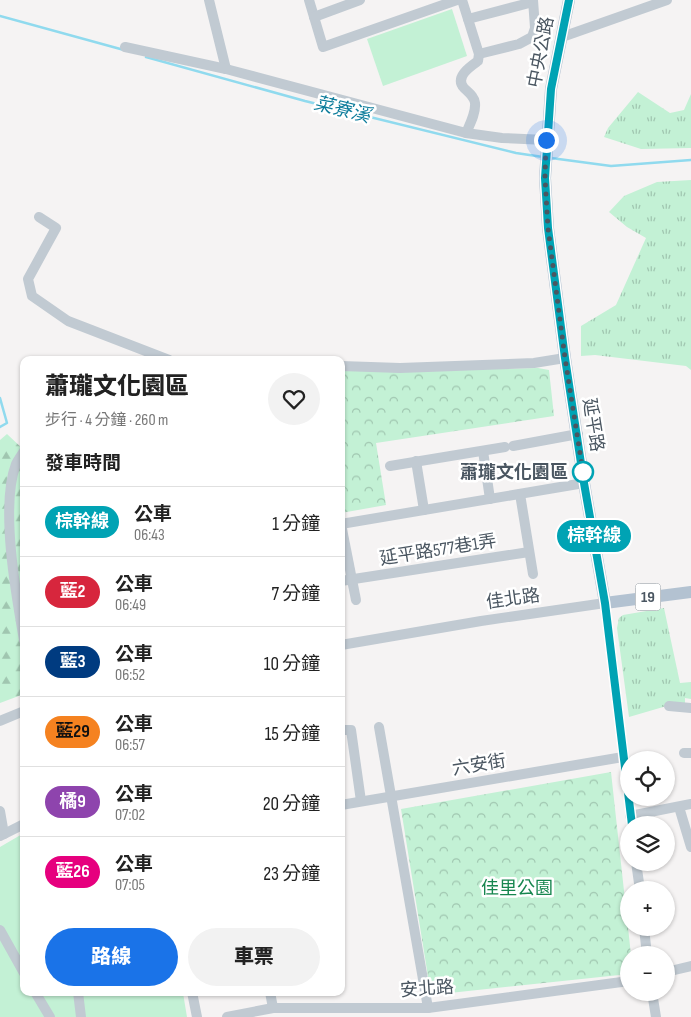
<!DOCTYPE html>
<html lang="zh-TW">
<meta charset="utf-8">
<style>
body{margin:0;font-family:"Sofia Sans Condensed","Noto Sans TC",sans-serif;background:#f2f2f2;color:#222;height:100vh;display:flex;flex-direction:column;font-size:19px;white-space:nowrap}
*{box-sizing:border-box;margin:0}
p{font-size:16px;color:#767676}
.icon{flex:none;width:28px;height:28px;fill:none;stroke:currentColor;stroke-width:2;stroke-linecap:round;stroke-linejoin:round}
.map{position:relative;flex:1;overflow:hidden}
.sheet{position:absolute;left:20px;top:356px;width:325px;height:640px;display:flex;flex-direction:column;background:#fff;border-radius:10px;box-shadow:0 1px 4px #0004}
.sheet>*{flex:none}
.badge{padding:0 10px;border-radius:16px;font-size:18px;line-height:32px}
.buttons{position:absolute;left:620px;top:751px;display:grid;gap:10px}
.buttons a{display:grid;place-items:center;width:55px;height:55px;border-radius:50%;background:#fff;box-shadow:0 1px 4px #0004;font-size:25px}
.you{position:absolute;width:25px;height:25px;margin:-12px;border:4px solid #fff;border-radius:50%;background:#1a73e8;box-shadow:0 0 0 8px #1a73e833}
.map>.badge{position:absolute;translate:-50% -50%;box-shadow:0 0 0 2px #fff}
h2{padding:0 25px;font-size:19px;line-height:45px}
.round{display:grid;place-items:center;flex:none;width:52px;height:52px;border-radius:26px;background:#f2f2f2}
.head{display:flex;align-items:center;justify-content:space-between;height:85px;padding:0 25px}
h1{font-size:24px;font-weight:800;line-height:38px}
.button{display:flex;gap:10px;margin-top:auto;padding:10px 25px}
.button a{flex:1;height:58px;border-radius:30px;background:#1a73e8;color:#fff;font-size:20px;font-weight:800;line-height:58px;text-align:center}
.button a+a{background:#f2f2f2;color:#222}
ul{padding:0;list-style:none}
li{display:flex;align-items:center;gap:15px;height:70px;padding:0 25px;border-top:1px solid #e0e0e0}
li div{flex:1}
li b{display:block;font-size:19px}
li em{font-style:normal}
li .badge{min-width:55px;font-weight:700;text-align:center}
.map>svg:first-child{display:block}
.grass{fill:url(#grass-tufts)}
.forest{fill:url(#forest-firs)}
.park{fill:url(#park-crowns)}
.garden{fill:#c3f1d5}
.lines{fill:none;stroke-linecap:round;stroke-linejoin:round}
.stream{stroke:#90daee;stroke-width:2.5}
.minor{stroke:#c1cad2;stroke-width:10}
.major{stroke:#b3c2d1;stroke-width:12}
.line-casing{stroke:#fff;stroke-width:11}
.line{stroke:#00a3b4;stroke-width:8}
.walk{stroke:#4a5661;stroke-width:5;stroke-dasharray:0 9}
.stop-dot{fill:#fff;stroke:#00a3b4;stroke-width:2.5}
.labels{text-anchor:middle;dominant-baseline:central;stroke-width:5;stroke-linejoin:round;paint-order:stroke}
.shield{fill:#fff;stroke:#808990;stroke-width:1}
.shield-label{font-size:16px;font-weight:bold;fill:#4a5661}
.street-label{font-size:18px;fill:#4a5661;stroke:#fff}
.stop-label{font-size:18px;font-weight:bold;fill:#4a5661;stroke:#fff;text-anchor:end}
.park-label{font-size:18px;fill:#17864f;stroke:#fff}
.water-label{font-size:19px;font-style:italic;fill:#0c7c9b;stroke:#fff}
</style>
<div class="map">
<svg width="691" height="1017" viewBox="0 0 691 1017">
<defs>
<pattern id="grass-tufts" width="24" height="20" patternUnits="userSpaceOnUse" patternTransform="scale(1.25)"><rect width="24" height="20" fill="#c3f1d5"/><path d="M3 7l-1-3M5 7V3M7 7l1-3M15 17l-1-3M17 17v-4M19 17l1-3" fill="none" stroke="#a0c6b0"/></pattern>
<pattern id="forest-firs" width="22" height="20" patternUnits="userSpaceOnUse" patternTransform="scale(1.25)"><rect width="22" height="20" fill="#c3f1d5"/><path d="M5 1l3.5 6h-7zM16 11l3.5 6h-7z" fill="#a0c6b0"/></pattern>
<pattern id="park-crowns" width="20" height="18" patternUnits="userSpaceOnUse" patternTransform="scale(1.25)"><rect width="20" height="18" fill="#c3f1d5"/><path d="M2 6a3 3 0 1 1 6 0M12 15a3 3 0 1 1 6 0" fill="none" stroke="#a0c6b0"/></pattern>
</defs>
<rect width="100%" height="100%" fill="#f5f3f3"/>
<g class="grass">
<path d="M638,92L670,113L684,110L691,94V148L641,149L604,137L608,128Z"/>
<path d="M691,180V370L686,366L595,355L581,356V326L616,305L646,238L627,227L609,212L624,196L657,182Z"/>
<path d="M664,608L680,683L691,682V699L685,698V705H670L629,717L617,628L619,618L623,615Z"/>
</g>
<path class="forest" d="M7,434L24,450V694L0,703V440Z"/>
<g class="park">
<path d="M538,368L549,370L554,416L376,443L386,505L341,513V369L401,371Z"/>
<path d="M611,772L631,955H629V974L431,995L401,809Z"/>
</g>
<g class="garden">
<path d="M452,9L467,56L383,86L367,39Z"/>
<path d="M24,833V992L183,993L187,1017H0V847Z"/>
</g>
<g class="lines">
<g class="stream">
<path d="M0,16L124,50"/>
<path d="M146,57L305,101L516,153L543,157"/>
<path d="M551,158L611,166L691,160"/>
<path d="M0,398L7,423L0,427"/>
</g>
<g class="minor">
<path d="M209,0L226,69"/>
<path d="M309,0L323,47L457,0"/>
<path d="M462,0L479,54L478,61C471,66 454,77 464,88C469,93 474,96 475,103C476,113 470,124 466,133"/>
<path d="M314,17L360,0"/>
<path d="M468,19L533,2"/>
<path d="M562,37L667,0"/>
<path d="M125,47L226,69L466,133L502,138L546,140"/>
<path d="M479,54L519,44L532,37L535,28L533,0"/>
<path d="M39,217L56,228L28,279L32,296L68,321L169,360"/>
<path d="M341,366L400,368L534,363L565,358"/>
<path d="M513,446L578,434"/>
<path d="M24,451C21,456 18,460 16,464C0,506 16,595 24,640"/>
<path d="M483,451L490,499"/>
<path d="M416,461L424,510"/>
<path d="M390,466L505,447"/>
<path d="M520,494L533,574"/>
<path d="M341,524L584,483"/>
<path d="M341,524L356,600"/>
<path d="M341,581L529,552"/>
<path d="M341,645L481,621L605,603L632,825"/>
<path d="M669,706L691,708"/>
<path d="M0,721L24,711"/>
<path d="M379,727L428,1008"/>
<path d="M341,730H351L361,801"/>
<path d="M684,753H691"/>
<path d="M341,805L623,757"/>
<path d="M679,807L691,847"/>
<path d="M0,811L4,834"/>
<path d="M630,816L691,804"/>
<path d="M0,836L24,824"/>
<path d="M636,862L640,890"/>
<path d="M644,928L647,955"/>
<path d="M0,930L24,973"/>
<path d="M666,972L691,966"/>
<path d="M35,992L50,1017"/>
<path d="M78,992L81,1017"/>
<path d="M192,992L197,1017"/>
<path d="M270,992L273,1008"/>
<path d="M652,992L656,1017"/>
<path d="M227,1017L273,1008H428L629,981"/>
</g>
<path class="major" d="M569,0L551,89L545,178L548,228L565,358L584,483L605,603L691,592"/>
</g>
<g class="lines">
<defs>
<path id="line" d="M569,0L551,89L545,178L548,228L565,358L584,483L605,603L632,825"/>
</defs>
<use href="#line" class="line-casing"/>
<use href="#line" class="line"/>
<path class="walk" d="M546,140L545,178L548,228L565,358L583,472"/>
</g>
<circle class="stop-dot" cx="583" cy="472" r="10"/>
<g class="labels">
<rect class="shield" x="635.5" y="583.5" width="25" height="27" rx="4"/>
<g class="shield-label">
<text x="648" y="597">19</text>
</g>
<g class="street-label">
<text transform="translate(541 52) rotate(-79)">中央公路</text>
<text transform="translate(593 425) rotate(81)">延平路</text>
<text transform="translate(438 550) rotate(-9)">延平路577巷1弄</text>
<text transform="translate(513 599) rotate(-8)">佳北路</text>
<text transform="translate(479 765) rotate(-9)">六安街</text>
<text transform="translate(427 989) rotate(-4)">安北路</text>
</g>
<g class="stop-label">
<text x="568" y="472">蕭瓏文化園區</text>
</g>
<g class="park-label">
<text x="517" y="888">佳里公園</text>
</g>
<g class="water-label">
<text transform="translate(342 110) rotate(14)">菜寮溪</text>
</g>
</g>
</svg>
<div class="buttons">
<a><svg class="icon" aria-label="locate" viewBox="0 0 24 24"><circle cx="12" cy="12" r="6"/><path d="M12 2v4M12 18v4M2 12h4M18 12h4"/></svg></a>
<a><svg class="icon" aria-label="layers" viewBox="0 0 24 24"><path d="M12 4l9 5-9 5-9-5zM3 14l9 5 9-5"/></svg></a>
<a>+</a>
<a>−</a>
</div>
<div class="you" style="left:546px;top:140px"></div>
<b class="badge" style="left:594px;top:536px;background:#00a3b4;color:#fff">棕幹線</b>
<section class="sheet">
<div class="head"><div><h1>蕭瓏文化園區</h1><p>步行 · 4 分鐘 · 260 m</p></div><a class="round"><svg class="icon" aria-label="heart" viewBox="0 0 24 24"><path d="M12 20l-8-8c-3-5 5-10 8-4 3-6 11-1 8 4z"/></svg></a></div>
<h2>發車時間</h2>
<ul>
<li><span class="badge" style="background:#00a3b4;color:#fff">棕幹線</span><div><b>公車</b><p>06:43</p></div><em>1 分鐘</em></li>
<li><span class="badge" style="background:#d7263d;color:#fff">藍2</span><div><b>公車</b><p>06:49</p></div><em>7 分鐘</em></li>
<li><span class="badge" style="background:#003b80;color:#fff">藍3</span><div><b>公車</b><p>06:52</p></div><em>10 分鐘</em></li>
<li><span class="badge" style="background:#f58220;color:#111">藍29</span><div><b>公車</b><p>06:57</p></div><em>15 分鐘</em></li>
<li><span class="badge" style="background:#8e44ad;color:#fff">橘9</span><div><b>公車</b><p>07:02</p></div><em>20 分鐘</em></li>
<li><span class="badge" style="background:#e6007e;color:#fff">藍26</span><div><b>公車</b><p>07:05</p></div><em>23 分鐘</em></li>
</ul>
<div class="button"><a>路線</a><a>車票</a></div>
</section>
</div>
